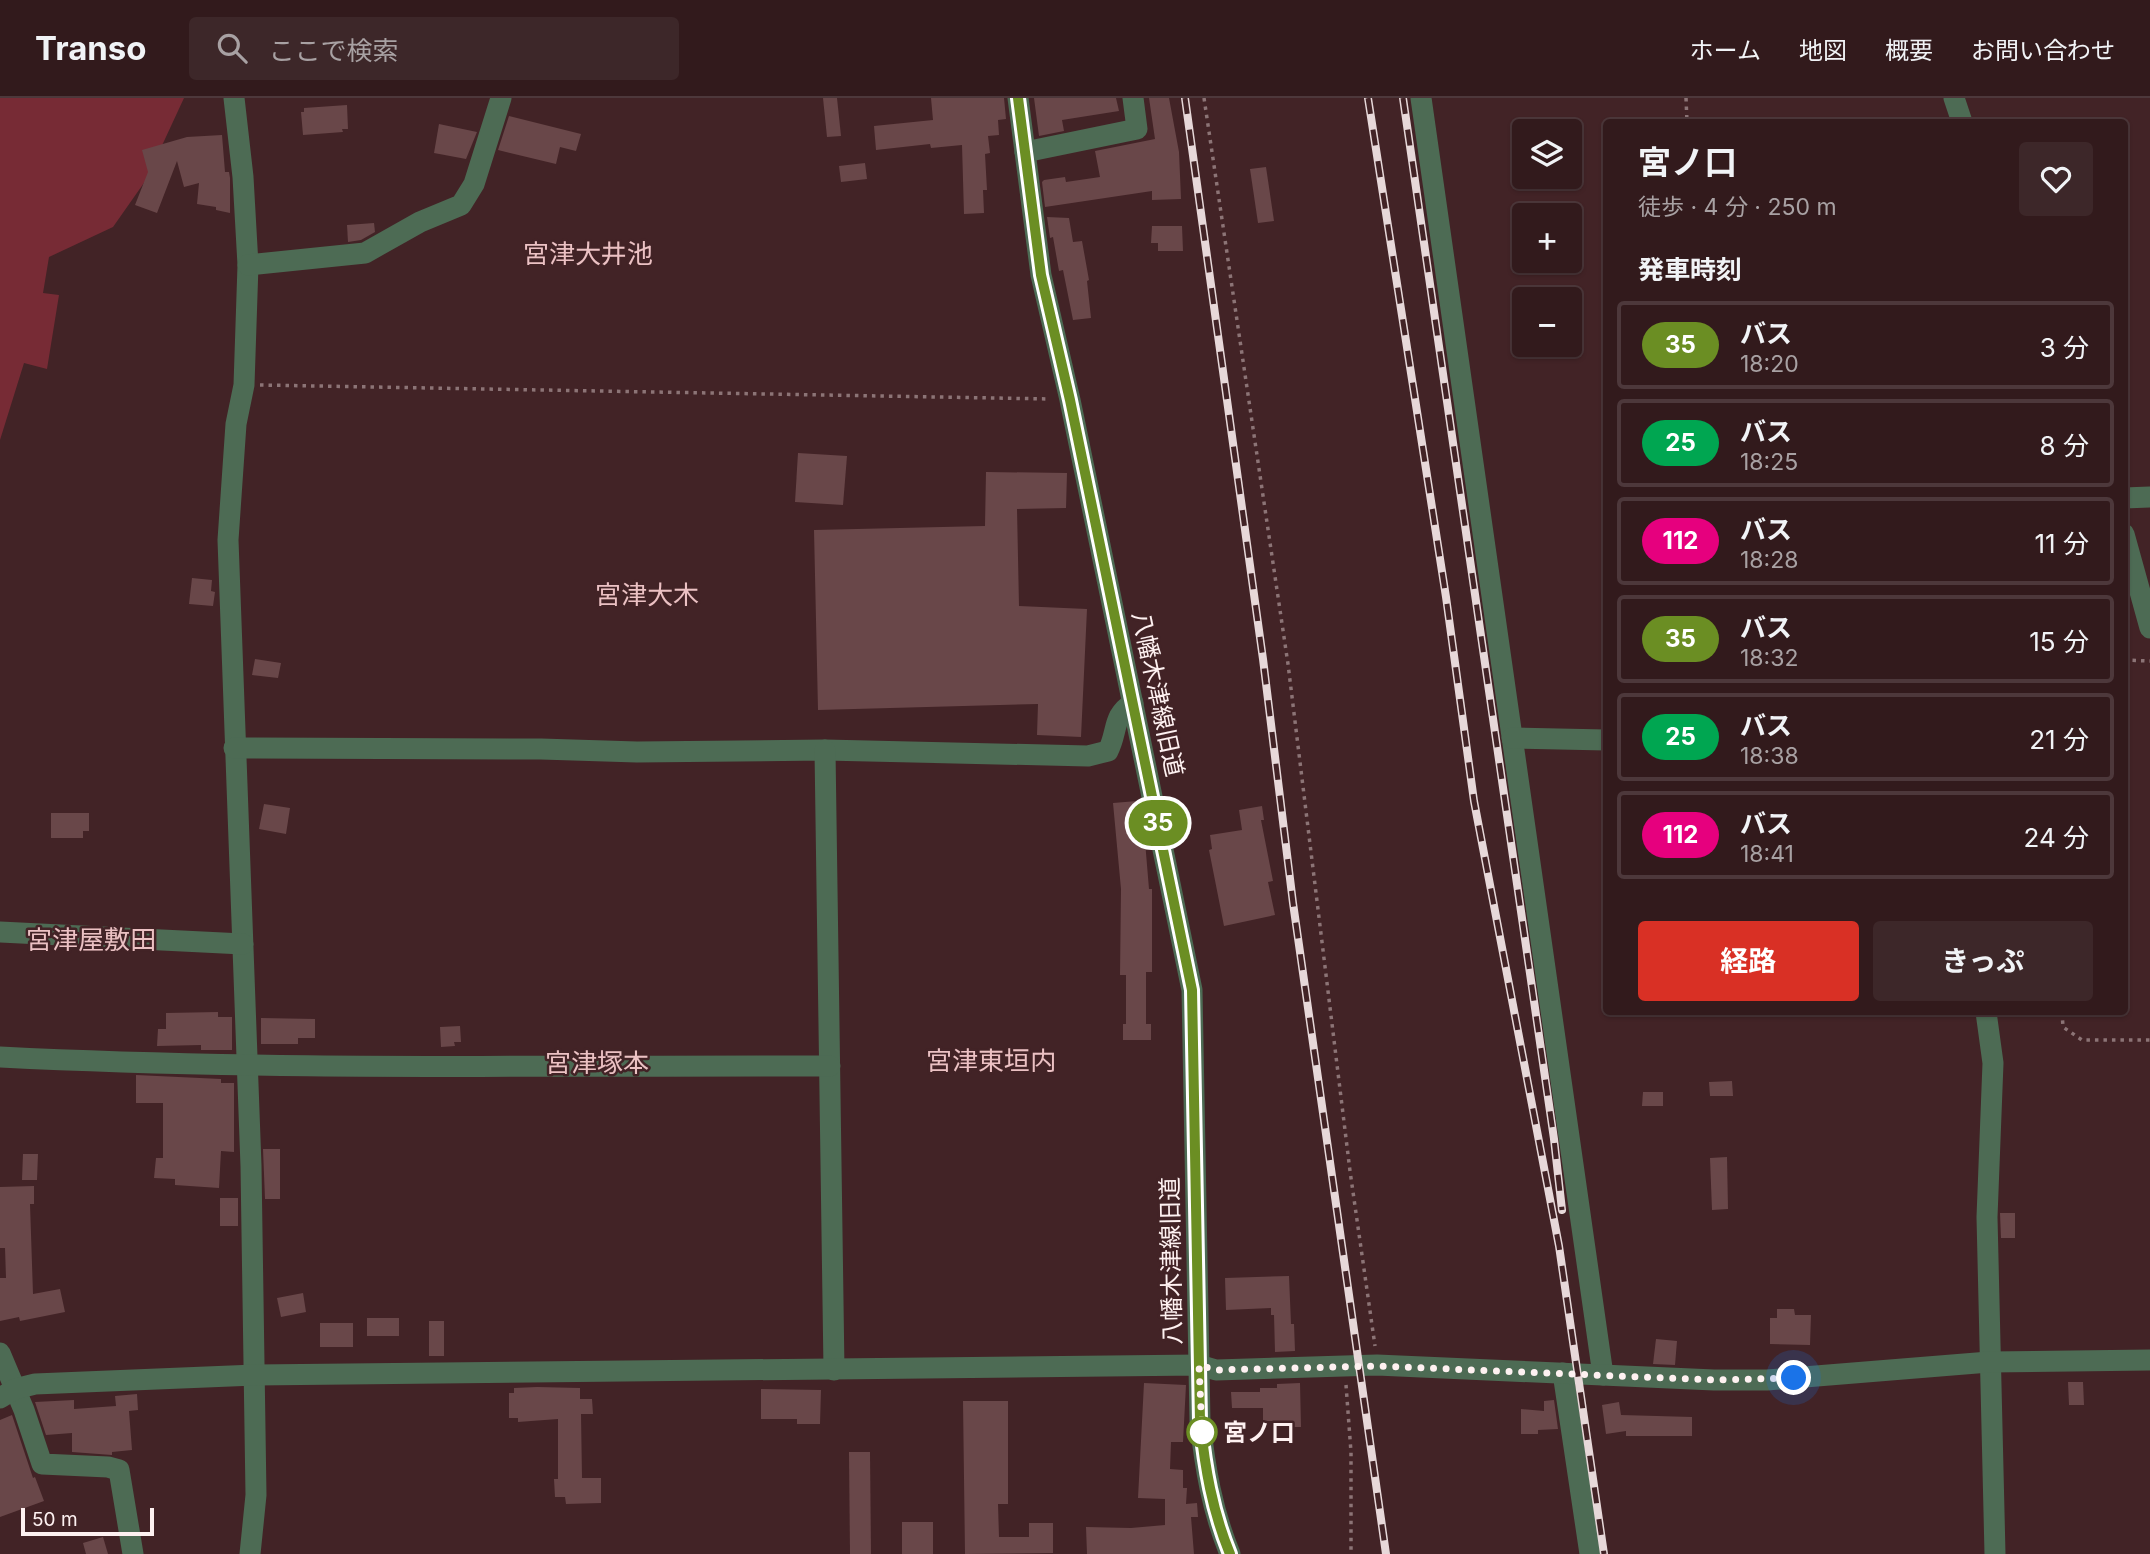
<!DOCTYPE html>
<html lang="ja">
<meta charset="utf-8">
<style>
body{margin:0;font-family:Inter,"Noto Sans JP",sans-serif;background:#3d2729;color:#f1f3f6;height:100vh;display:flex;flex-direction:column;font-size:26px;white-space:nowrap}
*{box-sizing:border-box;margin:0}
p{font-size:23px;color:#a8a1a3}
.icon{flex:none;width:38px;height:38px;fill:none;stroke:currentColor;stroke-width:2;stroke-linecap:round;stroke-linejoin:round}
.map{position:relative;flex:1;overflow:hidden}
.details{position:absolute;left:1603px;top:21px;width:525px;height:896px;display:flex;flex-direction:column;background:#321a1c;border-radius:7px;box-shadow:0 2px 5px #0004,0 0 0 2px #4d383b}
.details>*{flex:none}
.badge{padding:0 14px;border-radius:23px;font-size:24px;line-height:46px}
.buttons{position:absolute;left:1512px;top:21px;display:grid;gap:14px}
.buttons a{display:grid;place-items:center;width:70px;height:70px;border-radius:7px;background:#321a1c;box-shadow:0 2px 5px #0004,0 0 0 2px #4d383b;font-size:35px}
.scale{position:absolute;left:21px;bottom:18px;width:133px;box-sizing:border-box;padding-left:7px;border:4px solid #fef1f1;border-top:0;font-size:19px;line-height:24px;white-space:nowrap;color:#fef1f1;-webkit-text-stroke:5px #422326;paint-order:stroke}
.you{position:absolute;width:35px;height:35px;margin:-18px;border:5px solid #fff;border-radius:50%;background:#1a73e8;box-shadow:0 0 0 10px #1a73e833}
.map>.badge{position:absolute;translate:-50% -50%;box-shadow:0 0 0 4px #fff}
h2{padding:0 35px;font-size:26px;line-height:63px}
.round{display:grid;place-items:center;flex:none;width:74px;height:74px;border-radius:7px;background:#3d2729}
.overview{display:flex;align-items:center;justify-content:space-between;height:119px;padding:0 35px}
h1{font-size:33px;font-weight:700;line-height:52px}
.action{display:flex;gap:14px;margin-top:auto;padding:14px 35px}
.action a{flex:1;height:80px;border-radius:7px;background:#d93025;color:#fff;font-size:28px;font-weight:700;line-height:80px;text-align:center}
.action a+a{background:#3d2729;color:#f1f3f6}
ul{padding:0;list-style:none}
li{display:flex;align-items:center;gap:21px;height:88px;margin:0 14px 10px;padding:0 21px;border:4px solid #4d383b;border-radius:7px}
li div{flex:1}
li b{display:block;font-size:26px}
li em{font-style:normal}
li .badge{min-width:77px;font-weight:700;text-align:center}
header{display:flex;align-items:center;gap:42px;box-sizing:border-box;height:98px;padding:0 35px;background:#321a1c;border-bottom:2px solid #4d383b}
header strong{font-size:33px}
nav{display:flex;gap:38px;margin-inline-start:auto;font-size:24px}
.search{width:490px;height:63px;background:#3d2729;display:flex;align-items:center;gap:18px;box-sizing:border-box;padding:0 24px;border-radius:7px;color:#a8a1a3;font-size:26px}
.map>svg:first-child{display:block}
.green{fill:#772b35}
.building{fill:#694749}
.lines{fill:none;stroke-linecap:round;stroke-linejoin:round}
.path{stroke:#8c7476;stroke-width:3.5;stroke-dasharray:3.5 5;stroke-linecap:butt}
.minor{stroke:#4d6b54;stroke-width:21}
.rail-casing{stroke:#e7d8d9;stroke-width:8}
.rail{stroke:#422326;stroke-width:5;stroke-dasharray:16;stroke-linecap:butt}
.line-casing{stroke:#fff;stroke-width:16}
.line{stroke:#6b8e23;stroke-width:10}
.walk{stroke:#fef1f1;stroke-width:7;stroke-dasharray:0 12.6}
.stop-dot{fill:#fff;stroke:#6b8e23;stroke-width:3.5}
.labels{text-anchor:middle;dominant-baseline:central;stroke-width:5;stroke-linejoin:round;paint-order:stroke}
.street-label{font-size:24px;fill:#fef1f1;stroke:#422326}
.stop-label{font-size:24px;font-weight:bold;fill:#fef1f1;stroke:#422326;text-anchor:start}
.neighbourhood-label{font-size:26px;fill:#ebc1c3;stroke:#422326}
</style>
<header>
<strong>Transo</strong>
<div class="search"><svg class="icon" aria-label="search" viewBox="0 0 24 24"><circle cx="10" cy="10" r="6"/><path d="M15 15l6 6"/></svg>ここで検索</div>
<nav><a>ホーム</a><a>地図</a><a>概要</a><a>お問い合わせ</a></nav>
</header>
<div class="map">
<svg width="2150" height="1456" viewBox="0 0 2150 1456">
<rect width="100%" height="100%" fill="#422326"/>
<path class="green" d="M0,0H184L146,82L113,129L49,159L43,195L59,197L47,271L24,265L0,342Z"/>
<g class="building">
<path d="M823,0H837L841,38L827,39Z"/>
<path d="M931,0H1004L1006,21L998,22L999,37L988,38L990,55L985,56L987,92H983L984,115L964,116L962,47L931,50L930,46L876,52L874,28L933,22Z"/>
<path d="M1034,0H1116L1119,13L1062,22L1064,33L1039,38Z"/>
<path d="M1149,0H1169L1179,54L1181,101L1152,102V93L1045,109L1042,84L1044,82L1065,79L1066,84L1100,79L1095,53L1155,41Z"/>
<path d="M347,7L348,31H342L343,34L303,37L301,14H304V10Z"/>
<path d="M509,18L581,36L576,53L560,49L556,66L498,52Z"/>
<path d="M439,26L477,34L466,61L434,55Z"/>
<path d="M222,37L225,74H229L230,80V115L216,112V109L197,106L199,85L184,89L177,63L157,115L135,107L148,74L142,52L187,39Z"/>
<path d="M865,65L867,81L841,84L839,68Z"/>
<path d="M1266,69L1274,123L1258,125L1250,71Z"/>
<path d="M1047,119L1069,120L1073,144L1082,143L1089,182L1087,183L1091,220L1073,222L1063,172L1059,173L1053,139L1050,140Z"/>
<path d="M374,125L375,134L361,142L348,144L347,127Z"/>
<path d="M1152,128H1182L1183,153H1158V145H1151Z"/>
<path d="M798,355L847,358L843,407L795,404Z"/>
<path d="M986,374L1067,375L1066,410L1017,411L1019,508L1087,511L1081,639L1037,637L1038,606L818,612L814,432L985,428Z"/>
<path d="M192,480L212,482L211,493L215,494L213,508L189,506Z"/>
<path d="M255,561L281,565L278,580L252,577Z"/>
<path d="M1137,703L1142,743H1145L1149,791H1152V874H1146V926H1151V942H1123V926H1126V877H1120L1121,791L1113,705Z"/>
<path d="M264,706L290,710L286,736L259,731Z"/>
<path d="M1262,708L1264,722H1261L1273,783L1268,784L1275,817L1224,828L1209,752L1212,751L1210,737L1242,732L1239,712Z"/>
<path d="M51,715H89V733H83V740H51Z"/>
<path d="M218,914V919H232V952H201V947L157,948L158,931H166V915Z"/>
<path d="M261,920L315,921V940H298V946H261Z"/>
<path d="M460,928L461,944H454L455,948L441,949L440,929Z"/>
<path d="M136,977L221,981V985H234V1054L221,1053L219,1090L175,1087V1081L154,1080L156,1060H163V1005H136Z"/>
<path d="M1732,983L1733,998H1710L1709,984Z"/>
<path d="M1643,994H1663V1008H1642Z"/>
<path d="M263,1051H280V1101H265Z"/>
<path d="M23,1056H38L37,1082H22Z"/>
<path d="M1727,1059L1728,1111L1712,1112L1710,1060Z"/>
<path d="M34,1088V1106H30L33,1196L60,1191L65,1214L20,1223L19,1219L0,1223V1180H6L5,1150H0V1089Z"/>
<rect x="220" y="1100" width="18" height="28"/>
<path d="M2000,1115H2015V1140H2001Z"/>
<path d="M1289,1178L1291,1226H1294L1295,1253L1275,1254L1274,1217H1271V1210L1226,1212L1225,1180Z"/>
<path d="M303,1195L306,1214L281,1219L277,1200Z"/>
<path d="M1777,1211H1794L1795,1217H1811L1810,1247L1770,1246V1220H1777Z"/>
<rect x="367" y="1220" width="32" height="18"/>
<rect x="429" y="1223" width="15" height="35"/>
<rect x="320" y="1225" width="33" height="24"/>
<path d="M1656,1241L1677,1243L1675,1267L1653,1266Z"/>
<path d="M2068,1284H2083L2084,1307H2069Z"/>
<path d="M1144,1285L1186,1287L1183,1344H1171L1170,1371L1183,1372V1390H1187L1186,1406L1197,1405L1198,1419H1191L1194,1456H1087L1086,1429L1131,1430L1165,1427V1401L1138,1400Z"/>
<path d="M1300,1285L1301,1329H1280V1323H1263V1310H1232L1231,1294H1260V1290H1277V1286Z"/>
<path d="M537,1289L580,1290V1301H592L593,1316H581L582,1380H601V1405L566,1406L565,1399H555L554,1381H558V1321L518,1324V1320H509V1295H514V1290Z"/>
<path d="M761,1291L821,1292L820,1326H797V1321H761Z"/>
<path d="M137,1296L138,1312L129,1313L132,1352L112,1354V1357L72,1354V1335L46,1337L35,1304L74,1302V1311L116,1308L115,1298Z"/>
<path d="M1554,1302L1558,1331L1538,1332V1336H1521V1311L1544,1313V1303Z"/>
<path d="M963,1303H1008V1406H998L999,1439H1029V1425H1053V1455L965,1456Z"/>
<path d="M1619,1304L1621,1317L1692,1319V1338H1626V1333L1606,1336L1602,1307Z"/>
<path d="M12,1317L33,1380L35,1379L44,1403L0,1419V1322Z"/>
<path d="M849,1354H870L871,1456H850Z"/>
<rect x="902" y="1424" width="31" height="32"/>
<path d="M103,1439L108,1456H86L83,1445Z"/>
</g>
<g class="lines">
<g class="path">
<path d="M1204,0L1288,566L1350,1073L1375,1248"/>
<path d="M1686,0L1687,24"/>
<path d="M260,287L1050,301"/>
<path d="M2124,562L2150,563"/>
<path d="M2062,914L2063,929L2082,942H2150"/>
<path d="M1346,1287L1351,1354V1456"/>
</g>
<g class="minor">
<path d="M234,0L243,79L248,167L244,287L236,326L228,442L251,1068L256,1397L250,1456"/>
<path d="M1018,0L1041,177L1070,302L1192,892L1200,1323C1205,1370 1212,1412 1230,1456"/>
<path d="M1421,0L1603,1277"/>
<path d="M1954,0L1962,24"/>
<path d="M1025,54L1137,31L1133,0"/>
<path d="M248,167L365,155L420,124L461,107L474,86L501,0"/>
<path d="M2124,400L2150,399"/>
<path d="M2124,436L2150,530"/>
<path d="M1512,640L1606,642"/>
<path d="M234,650L541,651L637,654L825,652L1088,658L1108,653C1118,634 1112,617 1133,605"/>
<path d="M825,652L834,1272"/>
<path d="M0,834L243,846"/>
<path d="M1986,914L1993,965L1987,1119L1995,1456"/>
<path d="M0,959C276,973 554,967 830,968"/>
<path d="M0,1255L24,1312L42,1366L108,1369L119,1372L133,1456"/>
<path d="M1563,1275L1590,1456"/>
<path d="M0,1300L15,1291L35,1286L255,1277L1199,1267L1216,1272L1377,1267L1714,1282H1767L1989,1264L2150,1262"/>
</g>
<defs>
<g id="rail">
<path d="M1185,0L1263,561L1293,805L1386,1456"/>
<path d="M1368,0L1446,499L1474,703L1559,1148L1604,1456"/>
<path d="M1403,0L1554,1041L1562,1112"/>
</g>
</defs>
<use href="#rail" class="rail-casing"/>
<use href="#rail" class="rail"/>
</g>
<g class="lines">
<defs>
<path id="line" d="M1018,0L1041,177L1070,302L1192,892L1200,1323C1205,1370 1212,1412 1230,1456"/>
</defs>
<use href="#line" class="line-casing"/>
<use href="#line" class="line"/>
<path class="walk" d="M1202,1334L1199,1267L1216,1272L1377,1268L1714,1282L1794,1280"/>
</g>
<circle class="stop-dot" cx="1202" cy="1334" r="14"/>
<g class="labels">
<g class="street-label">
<text transform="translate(1158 596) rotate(78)">八幡木津線旧道</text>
<text transform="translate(1171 1163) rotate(-91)">八幡木津線旧道</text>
</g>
<g class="stop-label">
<text x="1223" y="1334">宮ノ口</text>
</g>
<g class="neighbourhood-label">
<text x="588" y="155">宮津大井池</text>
<text x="647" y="496">宮津大木</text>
<text x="91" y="841">宮津屋敷田</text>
<text x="991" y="962">宮津東垣内</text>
<text x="597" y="964">宮津塚本</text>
</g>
</g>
</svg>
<div class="buttons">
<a><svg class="icon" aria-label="layers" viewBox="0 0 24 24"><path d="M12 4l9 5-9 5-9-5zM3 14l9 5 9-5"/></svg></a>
<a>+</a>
<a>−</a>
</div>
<div class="scale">50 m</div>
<div class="you" style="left:1794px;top:1280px"></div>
<b class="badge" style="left:1158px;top:725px;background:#6b8e23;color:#fff">35</b>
<section class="details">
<div class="overview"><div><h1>宮ノ口</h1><p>徒歩 · 4 分 · 250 m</p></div><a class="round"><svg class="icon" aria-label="heart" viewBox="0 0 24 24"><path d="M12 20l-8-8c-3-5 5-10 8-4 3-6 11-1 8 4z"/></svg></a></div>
<h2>発車時刻</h2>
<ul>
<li><span class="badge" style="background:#6b8e23;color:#fff">35</span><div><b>バス</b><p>18:20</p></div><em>3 分</em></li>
<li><span class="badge" style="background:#00a651;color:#fff">25</span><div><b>バス</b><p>18:25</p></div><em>8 分</em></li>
<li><span class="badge" style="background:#e6007e;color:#fff">112</span><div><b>バス</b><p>18:28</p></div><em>11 分</em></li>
<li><span class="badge" style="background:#6b8e23;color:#fff">35</span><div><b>バス</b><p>18:32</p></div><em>15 分</em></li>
<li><span class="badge" style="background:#00a651;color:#fff">25</span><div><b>バス</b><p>18:38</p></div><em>21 分</em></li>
<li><span class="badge" style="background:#e6007e;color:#fff">112</span><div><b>バス</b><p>18:41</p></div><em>24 分</em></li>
</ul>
<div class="action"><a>経路</a><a>きっぷ</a></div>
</section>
</div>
